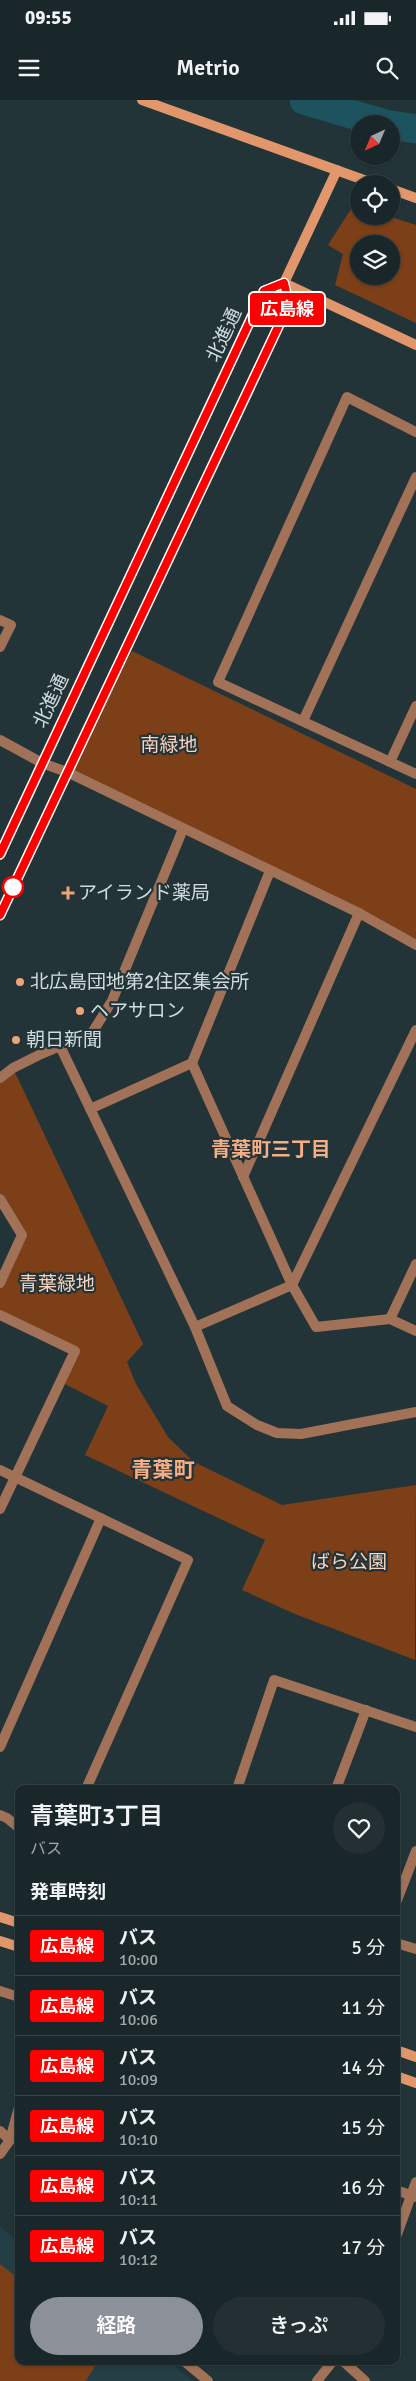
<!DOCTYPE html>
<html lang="ja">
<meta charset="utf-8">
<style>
body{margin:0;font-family:Signika,"Noto Sans JP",sans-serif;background:#232f32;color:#f1f3f6;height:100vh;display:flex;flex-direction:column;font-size:19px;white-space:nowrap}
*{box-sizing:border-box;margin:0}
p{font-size:16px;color:#9fa5a8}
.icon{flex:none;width:28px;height:28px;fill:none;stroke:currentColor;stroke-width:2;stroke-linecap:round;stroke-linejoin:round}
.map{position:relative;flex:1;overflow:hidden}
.drawer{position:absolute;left:15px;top:1685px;width:385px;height:580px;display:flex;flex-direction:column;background:#1a272a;border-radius:10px;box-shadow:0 1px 4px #0004,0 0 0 1px #384447}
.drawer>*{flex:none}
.badge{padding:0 10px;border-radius:4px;font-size:18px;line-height:32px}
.needle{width:32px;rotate:224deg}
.controls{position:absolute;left:350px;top:15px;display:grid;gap:10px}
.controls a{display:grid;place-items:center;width:50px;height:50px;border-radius:50%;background:#1a272a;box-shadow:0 1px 4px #0004,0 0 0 1px #384447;font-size:25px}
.map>.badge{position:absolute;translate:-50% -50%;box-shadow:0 0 0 2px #fff}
h2{padding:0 15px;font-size:19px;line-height:45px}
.round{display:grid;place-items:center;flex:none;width:52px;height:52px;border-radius:26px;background:#232f32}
.head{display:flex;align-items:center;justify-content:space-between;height:85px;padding:0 15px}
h1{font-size:24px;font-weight:600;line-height:38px}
.action{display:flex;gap:10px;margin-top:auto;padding:10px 15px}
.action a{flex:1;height:58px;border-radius:30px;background:#8c9099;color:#fff;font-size:20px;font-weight:600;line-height:58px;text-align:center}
.action a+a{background:#232f32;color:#f1f3f6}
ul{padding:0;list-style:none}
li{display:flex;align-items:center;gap:15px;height:60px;padding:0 15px;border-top:1px solid #384447}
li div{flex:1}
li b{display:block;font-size:19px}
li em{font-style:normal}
li .badge{min-width:55px;font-weight:700;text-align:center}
.status{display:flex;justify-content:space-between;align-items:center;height:35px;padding:0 25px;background:#1a272a;direction:ltr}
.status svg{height:14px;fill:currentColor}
header{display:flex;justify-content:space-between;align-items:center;height:65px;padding:0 15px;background:#1a272a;font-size:22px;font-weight:600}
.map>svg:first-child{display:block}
.built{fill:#243e45}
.green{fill:#7c3f18;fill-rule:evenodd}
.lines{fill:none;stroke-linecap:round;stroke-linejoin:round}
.river{stroke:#1d535f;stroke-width:29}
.street{stroke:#a27258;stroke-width:10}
.secondary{stroke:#e1966b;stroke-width:10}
.line-casing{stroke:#fff;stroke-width:11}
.line{stroke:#f00;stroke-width:8}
.stop-dot{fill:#fff;stroke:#f00;stroke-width:2.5}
.poi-dot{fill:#efa378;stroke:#233438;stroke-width:2}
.labels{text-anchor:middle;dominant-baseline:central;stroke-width:4.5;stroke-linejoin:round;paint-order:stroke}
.street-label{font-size:19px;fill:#d0dbdd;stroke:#233438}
.park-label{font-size:19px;fill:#fad3be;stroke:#233438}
.poi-label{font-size:19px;fill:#d0dbdd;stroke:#233438;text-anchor:start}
.neighbourhood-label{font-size:20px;font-weight:bold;fill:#f6ae86;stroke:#233438}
.quarter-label{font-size:21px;font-weight:bold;fill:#f6ae86;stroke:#233438}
</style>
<div class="status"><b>09:55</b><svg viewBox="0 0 49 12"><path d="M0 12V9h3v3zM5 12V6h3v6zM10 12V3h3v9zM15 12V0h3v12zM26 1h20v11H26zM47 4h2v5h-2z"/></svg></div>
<header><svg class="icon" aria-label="menu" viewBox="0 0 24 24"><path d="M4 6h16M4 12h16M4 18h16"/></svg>Metrio<svg class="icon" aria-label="search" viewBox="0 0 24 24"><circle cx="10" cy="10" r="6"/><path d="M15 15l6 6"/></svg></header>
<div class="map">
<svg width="416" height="2281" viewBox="0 0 416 2281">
<rect width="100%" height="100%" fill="#233438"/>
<path class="built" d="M0,2127L19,2142V2261H168L192,2281H0Z"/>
<g class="green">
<path d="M353,106L359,108V116H388L416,125V223L335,185L343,154L328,145ZM359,144H391V176H359Z"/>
<path d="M132,551L416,689V842L67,672Z"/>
<path d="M13,968L143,1244L127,1262L136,1284L168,1337L194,1362L282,1405L416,1385L415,1560L295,1514L242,1490L265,1440L85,1355L108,1306L59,1281L75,1251L0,1215V1183L22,1135L0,1099V978Z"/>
<path d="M0,2164L19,2179V2261H98L86,2281H0Z"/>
</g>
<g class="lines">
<g class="river">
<path d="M304,0L385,24"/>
<path d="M391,25L416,29"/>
</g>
<g class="street">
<path d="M416,332L347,297L218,582L416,674"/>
<path d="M0,520L11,525L0,547"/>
<path d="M303,621L416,377"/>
<path d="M0,640L42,663L67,672L359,813L416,845"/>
<path d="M390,662L416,606"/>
<path d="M60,946L195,1227L227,1306L257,1325L277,1333L301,1334L416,1312"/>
<path d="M192,963L292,1185L316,1227L390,1219L416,1231"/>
<path d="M0,978L13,968L39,955L92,933L112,901L183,729"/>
<path d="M90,1009L192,963L270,771"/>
<path d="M243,1077L359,813"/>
<path d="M0,1099L22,1135L0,1183"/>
<path d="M0,1215L75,1251L0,1409"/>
<path d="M390,1219L416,1164"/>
<path d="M195,1227L292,1185L416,930"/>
<path d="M0,1370L188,1460L86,1689"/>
<path d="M0,1647L101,1418"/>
<path d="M237,1689L274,1580L416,1627"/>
<path d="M336,1689L366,1610"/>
<path d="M0,1715L7,1718L19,1728"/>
<path d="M396,1803L416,1751"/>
<path d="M396,1843L416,1849"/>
<path d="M0,1891L19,1897"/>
<path d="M0,2031L10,2040"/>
<path d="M0,2054L10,2040L19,2007"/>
<path d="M396,2090L416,2097"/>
<path d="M396,2137L416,2082"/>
<path d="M184,2261L208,2281"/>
<path d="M343,2261L365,2281"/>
<path d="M317,2281L333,2261"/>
</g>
<g class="secondary">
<path d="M142,0L375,84"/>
<path d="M391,89L416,98"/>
<path d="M284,183L416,245"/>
<path d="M284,183L337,70"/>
<path d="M0,755L264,191L284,183"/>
<path d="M0,815L289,204L284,183"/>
<path d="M0,1817L19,1823"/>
<path d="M0,1841L19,1847"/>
<path d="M396,1950L416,1957"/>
<path d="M396,1976L416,1983"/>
</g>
</g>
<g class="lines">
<defs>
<path id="line" d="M0,754L264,191L284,183L289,204L0,815"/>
</defs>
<use href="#line" class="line-casing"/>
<use href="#line" class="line"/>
</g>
<circle class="stop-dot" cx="13" cy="787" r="10"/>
<g class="poi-dot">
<path d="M65.5 785.5h5v5h5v5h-5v5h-5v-5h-5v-5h5z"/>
<circle cx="20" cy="882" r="5"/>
<circle cx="80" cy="911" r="5"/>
<circle cx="16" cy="940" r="5"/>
</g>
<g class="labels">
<g class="street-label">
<text transform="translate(224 235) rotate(-65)">北進通</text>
<text transform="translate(51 601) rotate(-65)">北進通</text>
</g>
<g class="park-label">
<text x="169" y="645">南緑地</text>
<text x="57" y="1184">青葉緑地</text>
<text x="349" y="1462">ばら公園</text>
</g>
<g class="poi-label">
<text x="78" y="793">アイランド薬局</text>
<text x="30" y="882">北広島団地第2住区集会所</text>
<text x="90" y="911">ヘアサロン</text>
<text x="26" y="940">朝日新聞</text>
</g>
<g class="neighbourhood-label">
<text x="271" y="1049">青葉町三丁目</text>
</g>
<g class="quarter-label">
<text x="163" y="1370">青葉町</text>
</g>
</g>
</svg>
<div class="controls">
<a><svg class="needle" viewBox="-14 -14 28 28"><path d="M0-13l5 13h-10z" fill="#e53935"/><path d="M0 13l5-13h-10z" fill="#9fa5a8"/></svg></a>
<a><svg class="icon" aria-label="locate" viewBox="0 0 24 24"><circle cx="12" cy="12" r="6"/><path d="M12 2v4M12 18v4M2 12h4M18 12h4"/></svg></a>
<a><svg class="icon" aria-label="layers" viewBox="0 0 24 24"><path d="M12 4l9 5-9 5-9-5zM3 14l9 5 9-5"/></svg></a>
</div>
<b class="badge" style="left:287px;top:209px;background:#f00;color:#fff">広島線</b>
<section class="drawer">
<div class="head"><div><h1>青葉町3丁目</h1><p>バス</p></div><a class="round"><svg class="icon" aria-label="heart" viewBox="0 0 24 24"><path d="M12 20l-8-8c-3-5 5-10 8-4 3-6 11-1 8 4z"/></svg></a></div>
<h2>発車時刻</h2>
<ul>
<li><span class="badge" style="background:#f00;color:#fff">広島線</span><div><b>バス</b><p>10:00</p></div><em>5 分</em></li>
<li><span class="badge" style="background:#f00;color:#fff">広島線</span><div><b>バス</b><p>10:06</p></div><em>11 分</em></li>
<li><span class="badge" style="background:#f00;color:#fff">広島線</span><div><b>バス</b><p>10:09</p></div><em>14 分</em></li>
<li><span class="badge" style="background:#f00;color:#fff">広島線</span><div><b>バス</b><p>10:10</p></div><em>15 分</em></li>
<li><span class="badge" style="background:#f00;color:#fff">広島線</span><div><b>バス</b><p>10:11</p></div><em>16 分</em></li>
<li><span class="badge" style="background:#f00;color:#fff">広島線</span><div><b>バス</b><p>10:12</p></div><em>17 分</em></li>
</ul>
<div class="action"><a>経路</a><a>きっぷ</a></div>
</section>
</div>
